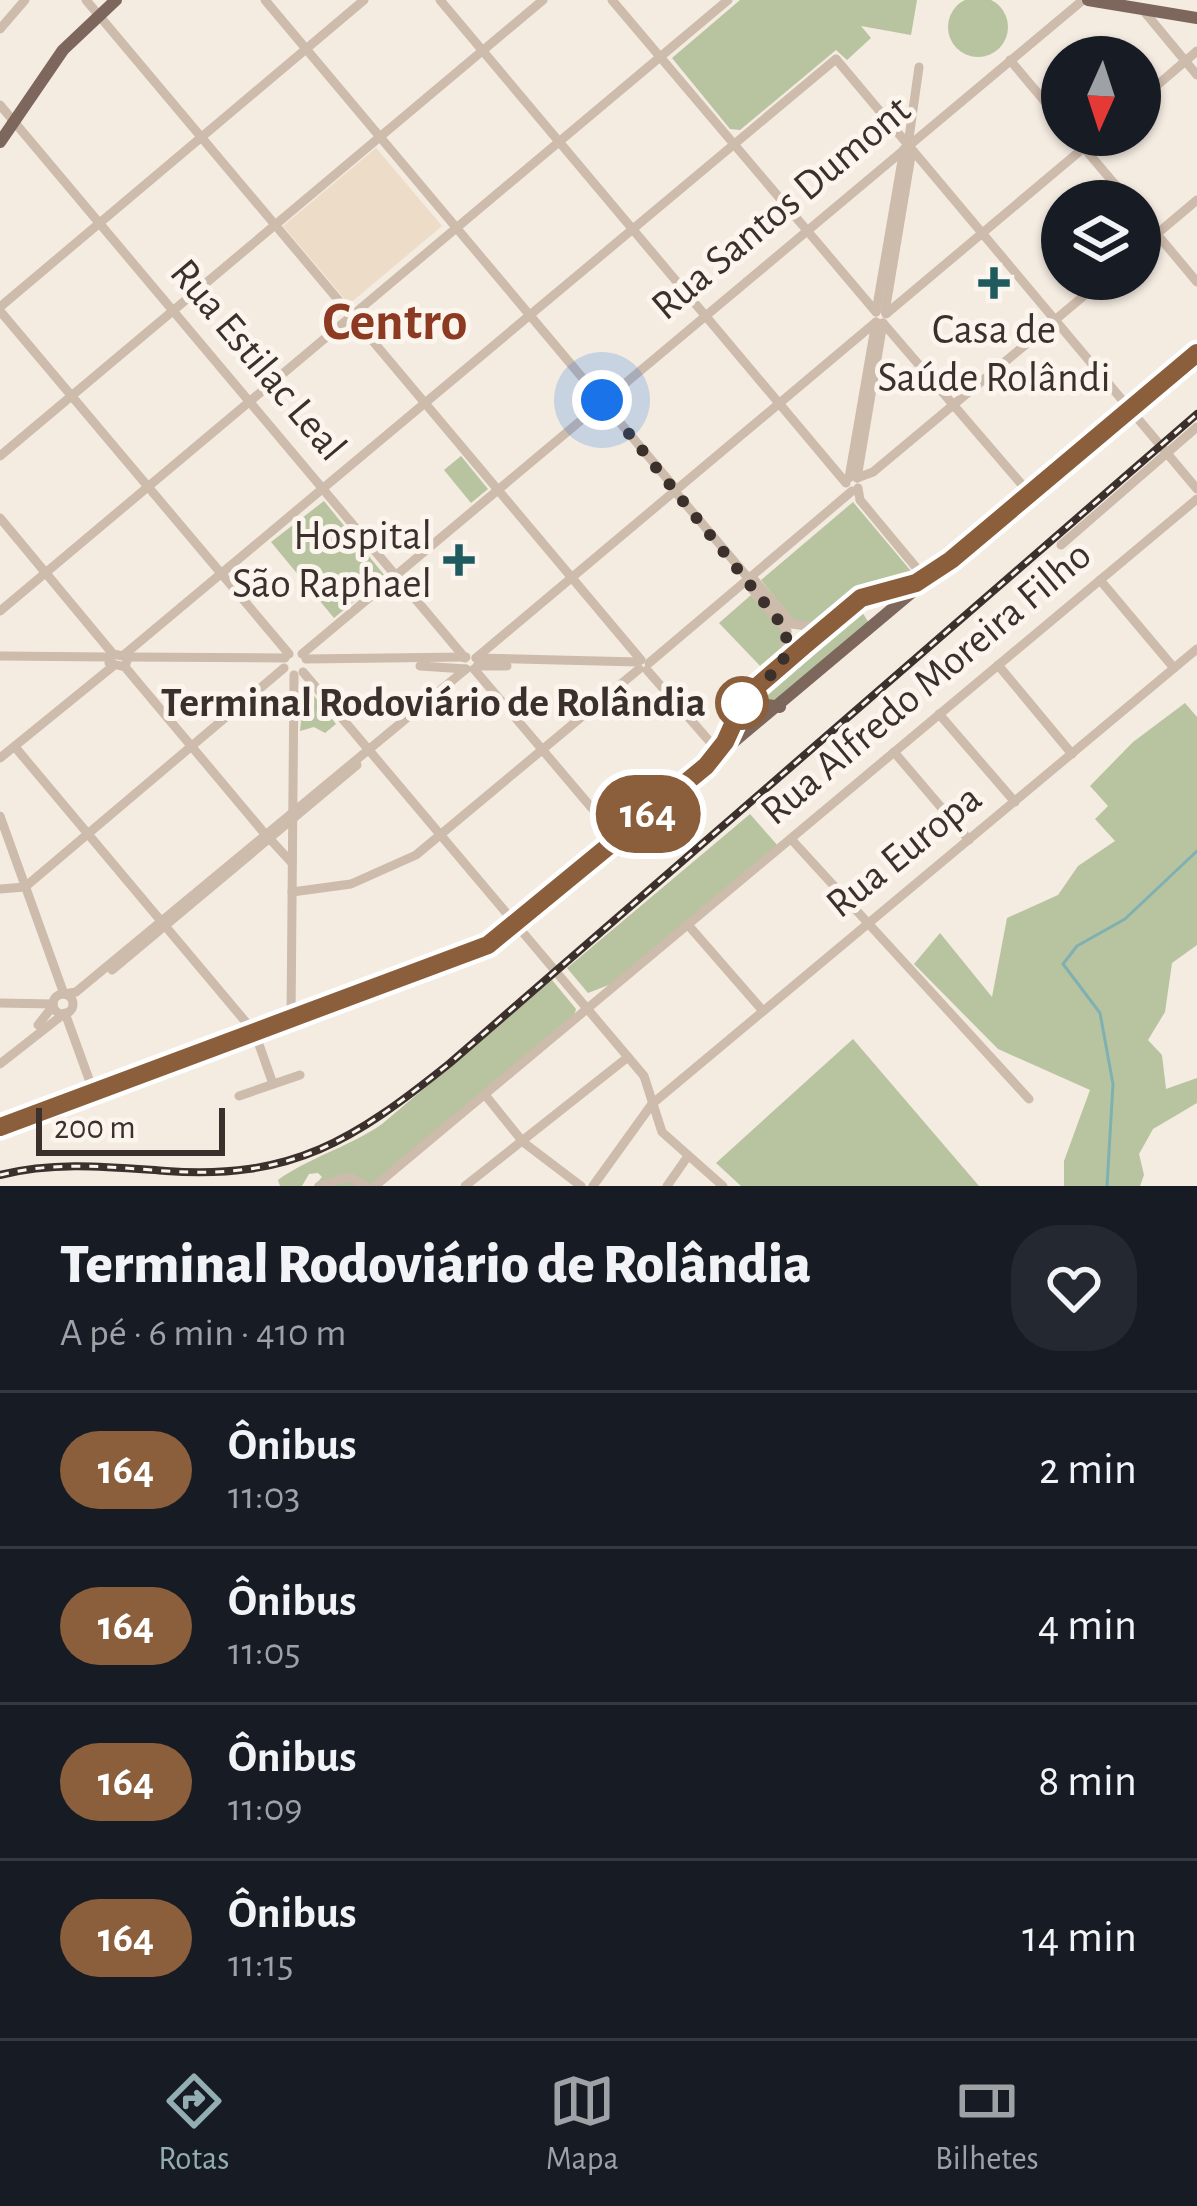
<!DOCTYPE html>
<html lang="pt">
<meta charset="utf-8">
<style>
body{margin:0;font-family:"Alegreya Sans",sans-serif;background:#242831;color:#f1f3f6;height:100vh;display:flex;flex-direction:column;font-size:45px;white-space:nowrap}
*{box-sizing:border-box;margin:0}
p{font-size:39px;color:#9ea1a6}
.icon{flex:none;width:66px;height:66px;fill:none;stroke:currentColor;stroke-width:2;stroke-linecap:round;stroke-linejoin:round}
.map{position:relative;height:1186px;overflow:hidden}
.sheet{display:flex;flex-direction:column;background:#171b24;flex:1}
.sheet>*{flex:none}
.badge{padding:0 24px;border-radius:39px;font-size:42px;line-height:78px}
.needle{width:78px;rotate:183deg}
.fabs{position:absolute;left:1041px;top:36px;display:grid;gap:24px}
.fabs a{display:grid;place-items:center;width:120px;height:120px;border-radius:50%;background:#171b24;box-shadow:0 3px 9px #0004;font-size:60px}
.scale{position:absolute;left:36px;bottom:30px;width:189px;box-sizing:border-box;padding-left:12px;border:6px solid #3b302b;border-top:0;font-size:33px;line-height:42px;white-space:nowrap;color:#3b302b;-webkit-text-stroke:9px #fbf5ee;paint-order:stroke}
.you{position:absolute;width:60px;height:60px;margin:-30px;border:9px solid #fff;border-radius:50%;background:#1a73e8;box-shadow:0 0 0 18px #1a73e833}
.map>.badge{position:absolute;translate:-50% -50%;box-shadow:0 0 0 6px #fff}
.round{display:grid;place-items:center;flex:none;width:126px;height:126px;border-radius:48px;background:#242831}
.headline{display:flex;align-items:center;justify-content:space-between;height:204px;padding:0 60px}
h1{font-size:57px;font-weight:800;line-height:90px}
ul{padding:0;list-style:none}
li{display:flex;align-items:center;gap:36px;height:156px;padding:0 60px;border-top:3px solid #363941}
li div{flex:1}
li b{display:block;font-size:45px}
li em{font-style:normal}
li .badge{min-width:132px;font-weight:700;text-align:center}
.tabs{display:flex;justify-content:space-around;align-items:center;height:168px;border-top:3px solid #363941;background:#171b24;font-size:33px;color:#9ea1a6}
.tabs a{display:grid;justify-items:center;gap:6px}
.tabs .selected{color:#92aeb2}
.map>svg:first-child{display:block}
.green{fill:#b8c4a0}
.plaza{fill:#ecdcc8}
.lines{fill:none;stroke-linecap:round;stroke-linejoin:round}
.stream{stroke:#7fb0b2;stroke-width:3}
.minor{stroke:#cdbbac;stroke-width:9}
.major{stroke:#7d675c;stroke-width:12}
.rail-casing{stroke:#3b302b;stroke-width:8}
.rail{stroke:#fbf5ee;stroke-width:3;stroke-dasharray:9;stroke-linecap:butt}
.line-casing{stroke:#fff;stroke-width:27}
.line{stroke:#8b5e3c;stroke-width:18}
.walk{stroke:#3b302b;stroke-width:12;stroke-dasharray:0 21.6}
.poi-dot{fill:#1f5a5e;stroke:#fbf5ee;stroke-width:4.5}
.stop-dot{fill:#fff;stroke:#8b5e3c;stroke-width:6}
.labels{text-anchor:middle;dominant-baseline:central;stroke-width:10;stroke-linejoin:round;paint-order:stroke}
.street-label{font-size:42px;fill:#3b302b;stroke:#fbf5ee}
.poi-label{font-size:42px;fill:#3b302b;stroke:#fbf5ee}
.stop-label{font-size:42px;font-weight:bold;fill:#3b302b;stroke:#fbf5ee;text-anchor:end}
.district-label{font-size:54px;font-weight:bold;fill:#8c3b22;stroke:#fbf5ee}
</style>
<div class="map">
<svg width="1197" height="1186" viewBox="0 0 1197 1186">
<rect width="100%" height="100%" fill="#f4ebe1"/>
<g class="green">
<circle cx="978" cy="27" r="30"/>
<path d="M740,0H917L911,35L861,26L871,38L847,60L836,50L740,130L730,129L672,58Z"/>
<path d="M461,456L488,489L471,503L444,470Z"/>
<path d="M324,501L385,576L334,618L271,542Z"/>
<path d="M853,502L916,577L840,606L818,625L795,622L761,580Z"/>
<path d="M751,595L783,631L782,656L763,669L719,623Z"/>
<path d="M862,612L869,623L771,706L763,689L853,613Z"/>
<path d="M305,684L336,724L325,733L314,727L300,731Z"/>
<path d="M1185,703L1197,717V945L1172,963L1165,1012L1148,1040L1162,1055L1166,1089L1197,1078V1103L1153,1129L1139,1154L1144,1175L1140,1186H1064V1161L1090,1090L998,1049L914,964L940,933L992,997L1007,918L1058,895L1078,866L1115,841L1095,819L1108,806L1090,786L1133,742Z"/>
<path d="M750,814L779,847L619,981L588,993L567,968Z"/>
<path d="M552,980L576,1009L574,1016L372,1186H314L322,1177L318,1173L309,1174L302,1186H280L278,1180C310,1157 349,1147 382,1124Z"/>
<path d="M853,1039L979,1186H741L716,1163Z"/>
</g>
<path class="plaza" d="M376,148L442,226L349,304L283,226Z"/>
<g class="lines">
<path class="stream" d="M1107,1186L1113,1084L1100,1013L1063,964L1077,946L1125,919L1197,851"/>
<g class="minor">
<path d="M86,0L641,660"/>
<path d="M265,0L675,488"/>
<path d="M440,0L846,483"/>
<path d="M612,0L876,312"/>
<path d="M1143,10L1197,75"/>
<path d="M0,29L25,0"/>
<path d="M1010,60L1062,122"/>
<path d="M1140,100L1197,51"/>
<path d="M0,105L465,658"/>
<path d="M1073,135L1129,201"/>
<path d="M908,145L919,67"/>
<path d="M1140,214L1197,282"/>
<path d="M1140,248L1197,200"/>
<path d="M0,307L364,0"/>
<path d="M0,311L289,654"/>
<path d="M876,312L904,149"/>
<path d="M885,312L912,150"/>
<path d="M886,314L1099,135"/>
<path d="M883,323L1030,494"/>
<path d="M0,456L543,0"/>
<path d="M849,478L876,322"/>
<path d="M857,478L873,472L1104,279"/>
<path d="M857,478L883,323"/>
<path d="M858,488L860,500L924,577"/>
<path d="M673,489L749,579"/>
<path d="M0,518L113,654L128,657L125,667L109,663L113,654"/>
<path d="M1061,545L1197,427"/>
<path d="M752,577L792,624L821,628"/>
<path d="M1100,580L1174,668"/>
<path d="M746,582L787,631L784,662"/>
<path d="M0,611L728,0"/>
<path d="M125,654L836,59L1197,489"/>
<path d="M302,654L1083,0"/>
<path d="M0,656L109,657"/>
<path d="M128,657L285,658"/>
<path d="M476,658L876,322"/>
<path d="M476,658L638,662"/>
<path d="M306,659L466,657"/>
<path d="M649,663L852,491"/>
<path d="M998,665L1072,754"/>
<path d="M420,666L466,669"/>
<path d="M477,666H507"/>
<path d="M125,667L265,834"/>
<path d="M474,669L618,839"/>
<path d="M647,670L718,751"/>
<path d="M303,672L644,1076L662,1132L723,1186"/>
<path d="M939,714L1015,802"/>
<path d="M15,747L255,1033L273,1084"/>
<path d="M894,752L969,840"/>
<path d="M0,758L112,667"/>
<path d="M0,816L64,994L76,992L466,669"/>
<path d="M269,838L292,863"/>
<path d="M791,839L1029,1099"/>
<path d="M25,887L284,668"/>
<path d="M0,889L25,887"/>
<path d="M292,892L351,884L416,855L639,669"/>
<path d="M689,926L763,1011"/>
<path d="M112,970L357,765"/>
<circle cx="63" cy="1004" r="10"/>
<path d="M0,1003L53,1004"/>
<path d="M291,1019L294,675"/>
<path d="M38,1025L53,1006"/>
<path d="M0,1064L65,1013L94,1093"/>
<path d="M239,1096L300,1075"/>
<path d="M486,1096L523,1142L581,1186"/>
<path d="M319,1186L349,1177L366,1186"/>
<path d="M375,1186L1197,499"/>
<path d="M465,1186L628,1057"/>
<path d="M593,1186L652,1104L1197,649"/>
<path d="M667,1186L688,1156"/>
</g>
<g class="major">
<path d="M1088,0L1197,18"/>
<path d="M0,142L63,50L116,0"/>
<path d="M763,681L761,704L780,707"/>
<path d="M715,755L746,696L826,627L865,596L925,577"/>
<path d="M0,1127L500,938L1197,353"/>
</g>
<defs>
<path id="rail" d="M0,1175C55,1161 110,1167 166,1171C293,1180 354,1140 450,1063L1197,414"/>
</defs>
<use href="#rail" class="rail-casing"/>
<use href="#rail" class="rail"/>
</g>
<g class="lines">
<defs>
<path id="line" d="M0,1127L488,945L706,766L725,742L746,696L805,645L861,598L916,583L951,560L1197,353"/>
</defs>
<use href="#line" class="line-casing"/>
<use href="#line" class="line"/>
<path class="walk" d="M602,400L787,631L783,663L742,703"/>
</g>
<g class="poi-dot">
<path d="M988 265h12v12h12v12h-12v12h-12v-12h-12v-12h12z"/>
<path d="M453 542h12v12h12v12h-12v12h-12v-12h-12v-12h12z"/>
</g>
<circle class="stop-dot" cx="742" cy="703" r="24"/>
<g class="labels">
<g class="street-label">
<text transform="translate(781 208) rotate(-40)">Rua Santos Dumont</text>
<text transform="translate(258 360) rotate(50)">Rua Estilac Leal</text>
<text transform="translate(926 683) rotate(-40)">Rua Alfredo Moreira Filho</text>
<text transform="translate(904 851) rotate(-39)">Rua Europa</text>
</g>
<g class="poi-label">
<text x="994" y="330">Casa de<tspan x="994" dy="48">Saúde Rolândi</tspan></text>
<text x="432" y="536" text-anchor="end">Hospital<tspan x="432" dy="48">São Raphael</tspan></text>
</g>
<g class="stop-label">
<text x="706" y="703">Terminal Rodoviário de Rolândia</text>
</g>
<g class="district-label">
<text x="395" y="323">Centro</text>
</g>
</g>
</svg>
<div class="fabs">
<a><svg class="needle" viewBox="-14 -14 28 28"><path d="M0-13l5 13h-10z" fill="#e53935"/><path d="M0 13l5-13h-10z" fill="#9ea1a6"/></svg></a>
<a><svg class="icon" aria-label="layers" viewBox="0 0 24 24"><path d="M12 4l9 5-9 5-9-5zM3 14l9 5 9-5"/></svg></a>
</div>
<div class="scale">200 m</div>
<div class="you" style="left:602px;top:400px"></div>
<b class="badge" style="left:648px;top:814px;background:#8b5e3c;color:#fff">164</b>
</div>
<section class="sheet">
<div class="headline"><div><h1>Terminal Rodoviário de Rolândia</h1><p>A pé · 6 min · 410 m</p></div><a class="round"><svg class="icon" aria-label="heart" viewBox="0 0 24 24"><path d="M12 20l-8-8c-3-5 5-10 8-4 3-6 11-1 8 4z"/></svg></a></div>
<ul>
<li><span class="badge" style="background:#8b5e3c;color:#fff">164</span><div><b>Ônibus</b><p>11:03</p></div><em>2 min</em></li>
<li><span class="badge" style="background:#8b5e3c;color:#fff">164</span><div><b>Ônibus</b><p>11:05</p></div><em>4 min</em></li>
<li><span class="badge" style="background:#8b5e3c;color:#fff">164</span><div><b>Ônibus</b><p>11:09</p></div><em>8 min</em></li>
<li><span class="badge" style="background:#8b5e3c;color:#fff">164</span><div><b>Ônibus</b><p>11:15</p></div><em>14 min</em></li>
</ul>
</section>
<nav class="tabs">
<a class="selected"><svg class="icon" aria-label="directions" viewBox="0 0 24 24"><path d="M12 3l9 9-9 9-9-9zM9 14v-3h6M13 9l2 2-2 2"/></svg>Rotas</a>
<a><svg class="icon" aria-label="map" viewBox="0 0 24 24"><path d="M3 6l6-2 6 2 6-2v14l-6 2-6-2-6 2zM9 4v14M15 6v14"/></svg>Mapa</a>
<a><svg class="icon" aria-label="tickets" viewBox="0 0 24 24"><path d="M3 7h18v10H3zM15 7v10"/></svg>Bilhetes</a>
</nav>
